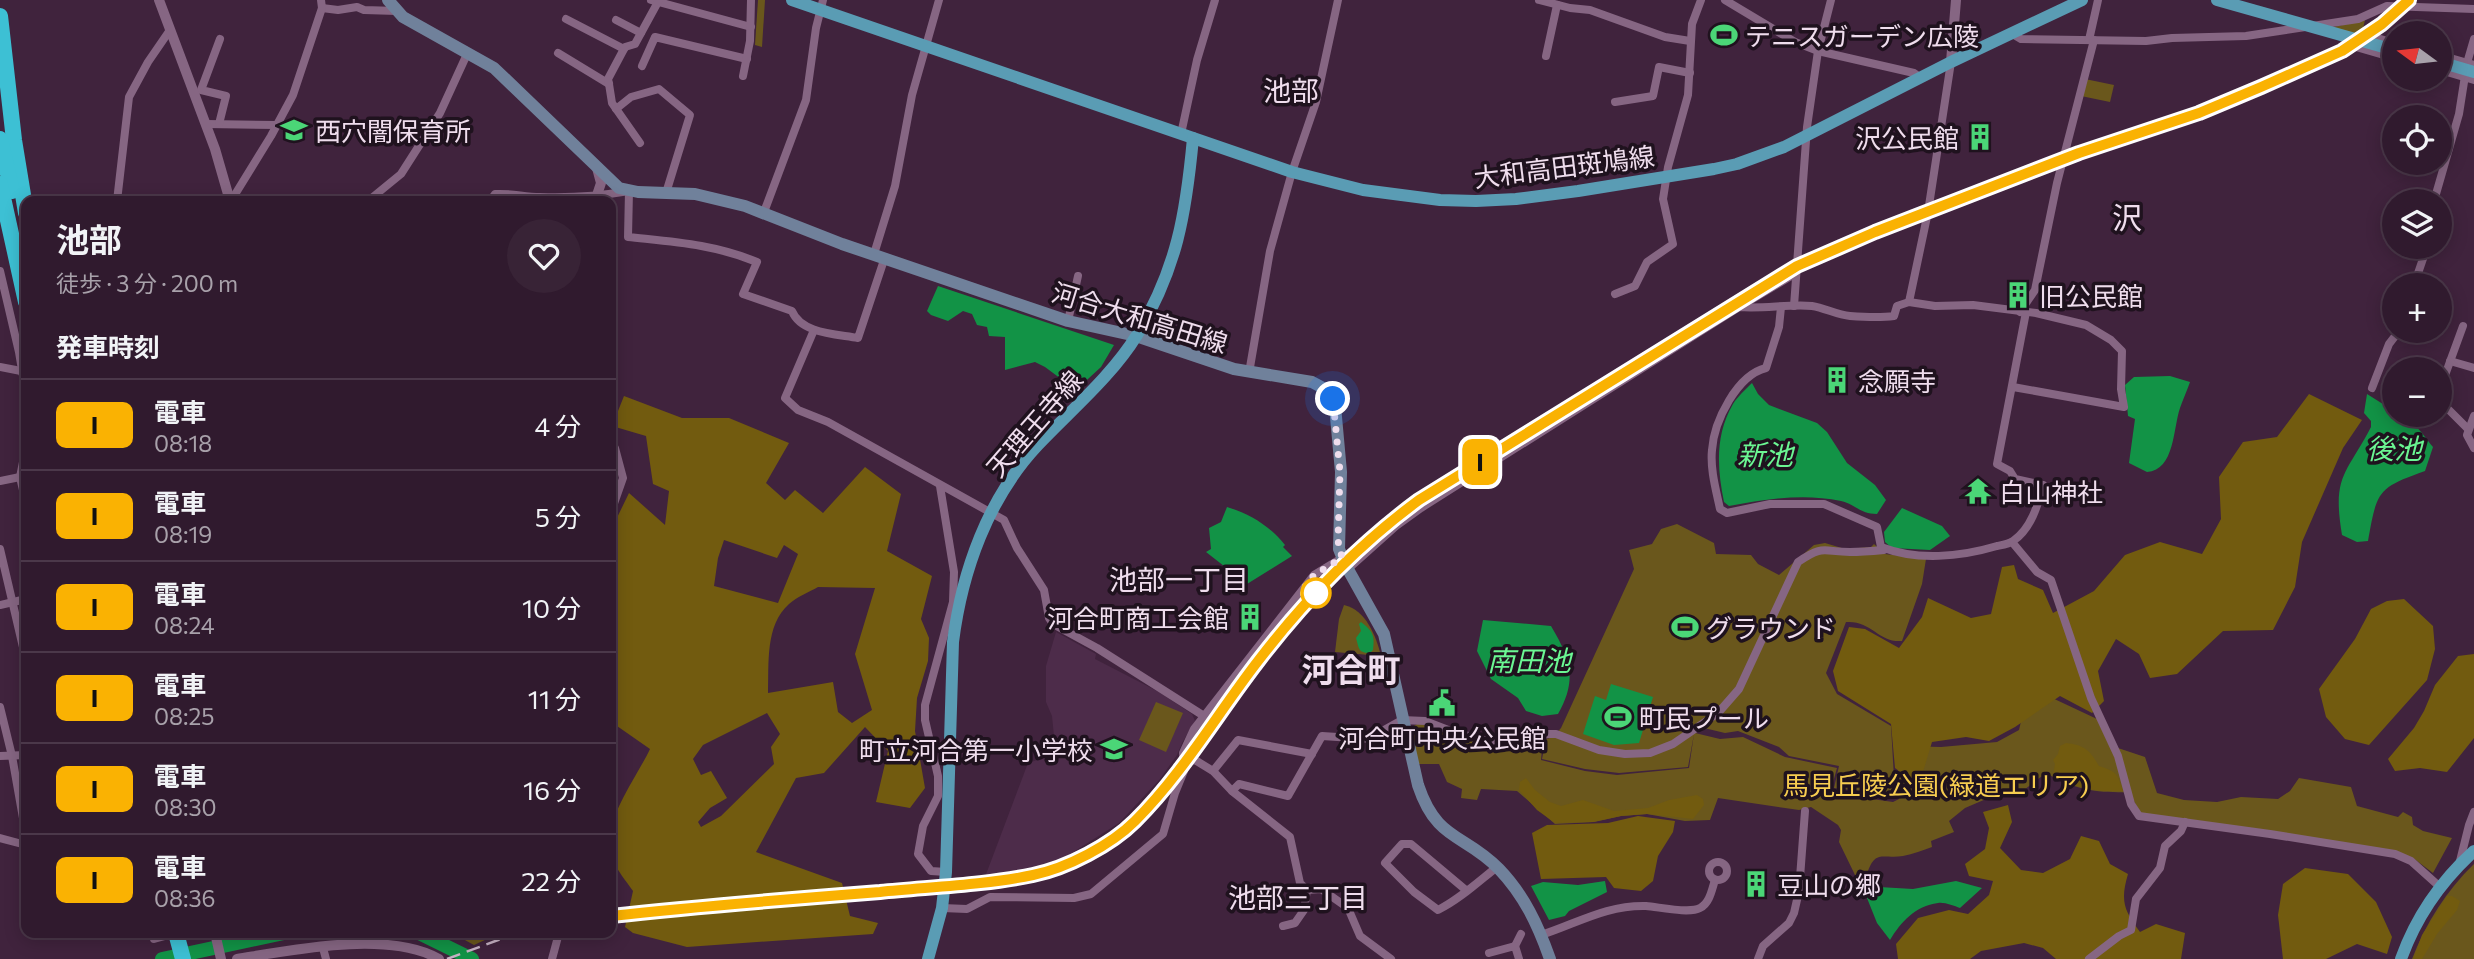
<!DOCTYPE html>
<html lang="ja">
<meta charset="utf-8">
<style>
body{margin:0;font-family:Commissioner,"Noto Sans JP",sans-serif;background:#382336;color:#f1f3f6;height:100vh;display:flex;flex-direction:column;font-size:26px;white-space:nowrap}
*{box-sizing:border-box;margin:0}
p{font-size:23px;color:#a8a1aa}
.icon{flex:none;width:38px;height:38px;fill:none;stroke:currentColor;stroke-width:2;stroke-linecap:round;stroke-linejoin:round}
.map{position:relative;flex:1;overflow:hidden}
.panel{position:absolute;left:21px;top:196px;width:595px;height:742px;display:flex;flex-direction:column;background:#301a2e;border-radius:14px;box-shadow:0 4px 18px #0003,0 0 0 2px #4b384a}
.panel>*{flex:none}
.badge{padding:0 14px;border-radius:10px;font-size:24px;line-height:46px}
.needle{width:46px;rotate:285deg}
.fabs{position:absolute;left:2382px;top:21px;display:grid;gap:14px}
.fabs a{display:grid;place-items:center;width:70px;height:70px;border-radius:50%;background:#301a2e;box-shadow:0 4px 18px #0003,0 0 0 2px #4b384a;font-size:35px}
.you{position:absolute;width:35px;height:35px;margin:-18px;border:5px solid #fff;border-radius:50%;background:#1a73e8;box-shadow:0 0 0 10px #1a73e833}
.map>.badge{position:absolute;translate:-50% -50%;box-shadow:0 0 0 4px #fff}
h2{padding:0 35px;font-size:26px;line-height:63px}
.round{display:grid;place-items:center;flex:none;width:74px;height:74px;border-radius:37px;background:#382336}
.head{display:flex;align-items:center;justify-content:space-between;height:119px;padding:0 35px}
h1{font-size:33px;font-weight:700;line-height:52px}
ul{padding:0;list-style:none}
li{display:flex;align-items:center;gap:21px;height:91px;padding:0 35px;border-top:2px solid #4b384a}
li div{flex:1}
li b{display:block;font-size:26px}
li em{font-style:normal}
li .badge{min-width:77px;font-weight:700;text-align:center}
.map>svg:first-child{display:block}
.built{fill:#4d2c4a}
.green{fill:#6a571c}
.forest{fill:#725b0f;fill-rule:evenodd}
.water{fill:#129346}
.lines{fill:none;stroke-linecap:round;stroke-linejoin:round}
.river{stroke:#129346;stroke-width:14}
.minor{stroke:#866683;stroke-width:8}
.tertiary{stroke:#866683;stroke-width:10}
.secondary{stroke:#70819b;stroke-width:12}
.primary{stroke:#5a9cb4;stroke-width:12}
.motorway{stroke:#3dc0d4;stroke-width:16}
.rail{stroke:#c8b3c5;stroke-width:2.5;stroke-dasharray:14 7;stroke-linecap:butt}
.line-casing{stroke:#fff;stroke-width:16}
.line{stroke:#fab202;stroke-width:10}
.walk{stroke:#efdded;stroke-width:7;stroke-dasharray:0 12.6}
.stop-dot{fill:#fff;stroke:#fab202;stroke-width:3.5}
.labels{text-anchor:middle;dominant-baseline:central;stroke-width:7;stroke-linejoin:round;paint-order:stroke}
.poi-label{font-size:26px;fill:#efdded;stroke:#1f121e;text-anchor:start}
.street-label{font-size:26px;fill:#efdded;stroke:#1f121e}
.park-label{font-size:26px;fill:#f7cd50;stroke:#1f121e}
.neighbourhood-label{font-size:28px;fill:#efdded;stroke:#1f121e}
.water-label{font-size:28px;font-style:italic;fill:#6bf793;stroke:#1f121e}
.quarter-label{font-size:30px;fill:#efdded;stroke:#1f121e}
.district-label{font-size:33px;font-weight:bold;fill:#efdded;stroke:#1f121e}
</style>
<div class="map">
<svg width="2474" height="959" viewBox="0 0 2474 959">
<rect width="100%" height="100%" fill="#40233d"/>
<path class="built" d="M1056,632L1096,654L1095,659L1159,692L1192,714L1195,721L1182,743L1177,755L1160,779L1119,823L1067,856L1035,868L1004,875L985,877L1028,763L1046,757L1054,736L1052,716L1046,702V666Z"/>
<g class="green">
<path d="M758,0H765L762,47L755,45Z"/>
<path d="M2365,20L2361,37L2329,28Z"/>
<path d="M2085,79L2114,85L2110,102L2081,96Z"/>
<path d="M1677,524L1714,543L1716,554L1751,555L1758,564L1779,575L1814,545L1825,543L1845,549L1871,547L1874,544L1885,554L1926,559L1922,584L1902,641C1879,643 1871,620 1846,622L1826,673L1837,694L1891,726L1895,795L1834,788L1839,766L1789,756L1779,747L1738,731L1725,733L1704,728L1695,733L1720,739L1743,737L1785,757L1837,768L1830,793L1893,802L1899,799L1897,789L1900,746L1941,747L1997,742L2019,730L2029,687L2097,719L2109,745L2145,757L2157,793L2184,800L2217,802L2241,797L2278,799L2290,791L2299,778L2351,787L2357,806L2398,817L2403,812L2412,817L2413,825L2423,831L2452,838L2433,873L2413,858L2141,814L2129,792C2095,793 2076,790 2046,773L2020,793L1993,796L1965,808L1949,821L1954,832L1931,841L1932,847C1923,850 1913,854 1903,856C1882,859 1875,849 1867,874L1855,875L1839,842L1841,830L1838,825L1811,807L1799,810L1718,798L1710,820L1685,821L1647,814L1621,816L1594,822L1555,824L1517,791L1481,789L1477,800L1461,798L1462,789L1447,782L1439,764H1416L1410,735L1412,727L1419,723L1456,738L1512,747L1531,744L1542,749L1541,760L1585,771L1617,775L1689,768L1694,734L1688,767L1619,773L1585,769L1542,759L1544,749L1533,743L1553,737L1561,728L1634,569L1629,550L1652,544L1661,529Z"/>
<path d="M1344,605C1366,610 1376,636 1381,656L1335,652L1339,619Z"/>
<path d="M1156,702L1183,713L1166,752L1139,740Z"/>
<path d="M2474,864V959H2412C2426,923 2446,891 2474,864Z"/>
<path d="M466,933H500L474,945L463,939Z"/>
</g>
<g class="forest">
<path d="M2309,394L2362,420L2343,448L2302,542L2295,587L2273,630L2223,631L2177,674L2150,678L2139,654L2116,639L2098,671L2104,701L2092,713L2060,696L2015,727L1989,741L1966,737L1932,742L1922,775L1910,779L1895,768L1891,724L1838,691L1833,671L1849,627L1865,629L1899,648L1922,617L1928,598L1971,618L1991,614L2002,567L2014,565L2018,579L2043,590L2053,613L2094,591L2125,555L2160,542L2202,554L2221,519L2219,477L2243,442L2277,437Z"/>
<path d="M624,396L682,418H729L789,443L766,483L785,500L795,490L823,513L865,467L901,494L887,551L932,576L921,619L929,638L928,661L917,698L915,731L925,788L910,808L876,802L888,751L865,727L824,773L796,778L756,852L842,883L850,916L878,923L873,934L687,947L633,933L625,927L633,891C626,881 617,870 612,859C598,827 637,777 650,749L617,726L611,732V530L629,493L665,525L669,491L653,484L646,436L612,426ZM724,540L777,558L784,545L798,554L778,603L714,586L718,558ZM818,587L875,588L855,654L872,710L852,723L838,712L833,682L768,693C769,664 765,625 789,604C797,597 809,592 818,587ZM767,713L780,734L771,747L774,764L721,816L701,827L698,822L710,808L727,798L711,771L701,775L693,759L703,745Z"/>
<path d="M2404,599L2433,626L2435,649L2427,680L2369,745L2345,739L2326,717L2319,689L2355,639L2371,609L2387,601Z"/>
<path d="M2474,654V738L2447,772L2420,768L2395,771L2388,759L2414,728L2424,711L2435,685L2458,656Z"/>
<path d="M2066,743C2084,745 2090,750 2099,766C2117,772 2117,773 2123,791C2097,792 2076,789 2053,775L2055,764L2053,760L2058,754L2060,746Z"/>
<path d="M1526,778L1535,790L1550,802L1561,806L1583,800L1614,811L1648,808L1669,800L1697,795L1703,799L1704,805L1693,819L1647,814L1621,816L1593,822L1555,823L1537,810L1519,790L1520,782Z"/>
<path d="M2008,805L2012,822L2000,848L2021,870L2043,873L2070,859L2081,836L2099,841L2110,864L2128,874C2120,901 2124,910 2140,932L2156,924L2185,933L2181,959H2056L2043,948L2024,943L1981,951L1970,959H1898L1896,944L1918,918L1949,910L1968,914L1989,895L1993,881L1969,876L1965,864L1985,849L1989,828L1983,812Z"/>
<path d="M1638,816L1675,821L1673,832L1658,856L1653,881L1641,891L1614,888L1606,877L1541,879L1532,833L1547,825L1608,823Z"/>
<path d="M2305,868L2348,874L2376,902L2392,937L2387,954L2357,944L2326,959H2283L2278,915L2283,884Z"/>
<path d="M2447,896H2452L2460,901L2457,910L2437,934L2422,959H2413L2422,935Z"/>
</g>
<g class="water">
<path d="M938,286L1114,345L1101,367L1076,390L1045,367L1035,362L1005,370V337L989,336L987,327L977,325L972,314L963,311L948,321L931,315L927,311Z"/>
<path d="M2170,376L2190,382C2187,391 2183,399 2180,408C2173,428 2175,470 2147,472L2129,463L2135,419L2128,416L2125,385L2134,377Z"/>
<path d="M1752,383L1758,394L1769,405L1817,423L1827,432L1847,463L1875,485L1886,500L1877,514C1860,514 1855,504 1841,501C1804,493 1765,499 1729,506L1724,502C1717,468 1715,435 1733,404C1738,396 1746,389 1752,383Z"/>
<path d="M2367,394L2394,411V415C2411,415 2423,435 2433,447L2425,471C2377,488 2377,491 2368,541L2357,542L2342,535C2332,475 2346,475 2371,427V421L2364,413Z"/>
<path d="M1227,507C1250,514 1270,526 1285,545L1283,547L1292,556L1247,584L1206,552L1211,549L1209,528L1221,522Z"/>
<path d="M1902,508L1942,526L1950,536L1930,550L1892,548L1885,542L1884,532Z"/>
<path d="M1483,620L1551,626C1570,658 1578,679 1558,714L1542,716L1526,711L1518,698L1491,679L1477,651Z"/>
<path d="M1361,622C1373,631 1375,636 1373,650L1370,653C1358,653 1359,648 1356,638L1361,631L1359,624Z"/>
<path d="M1611,684L1653,697L1639,743L1614,745L1583,734L1595,696L1606,700Z"/>
<path d="M1605,881L1607,892L1569,911L1565,916L1549,920L1531,886L1543,882L1578,885Z"/>
<path d="M1956,881L1982,888L1960,908C1954,906 1945,902 1938,903C1915,906 1901,922 1890,940L1877,923L1865,893L1879,887L1913,889Z"/>
</g>
<g class="lines">
<g class="river">
<path d="M419,933L472,959"/>
<path d="M162,959L284,933"/>
</g>
<g class="minor">
<path d="M651,0L751,27"/>
<path d="M1539,0L1570,8L1590,10L1665,37L1690,41"/>
<path d="M1725,0L1795,42L1818,51L1914,73L1921,78"/>
<path d="M322,8L338,10L357,7L364,10L397,11"/>
<path d="M566,19L624,49"/>
<path d="M616,20L641,33"/>
<path d="M2011,33L2021,39L2146,41L2172,38L2246,36L2358,19L2387,6L2474,9"/>
<path d="M2374,37L2394,43"/>
<path d="M2089,40L2098,0"/>
<path d="M2356,47L2394,58"/>
<path d="M558,53L609,84"/>
<path d="M2440,55L2474,65"/>
<path d="M1546,56L1557,5"/>
<path d="M642,66L655,37L747,59"/>
<path d="M2440,70L2474,80"/>
<path d="M743,76L750,41L751,0"/>
<path d="M1615,102L1653,96L1659,67L1690,73"/>
<path d="M616,109L631,97L659,89L690,115L666,193"/>
<path d="M206,124L277,125"/>
<path d="M219,124L226,96L201,90L220,39"/>
<path d="M1181,134L1197,60L1215,0"/>
<path d="M640,143L612,103L609,84L608,79L625,47L635,44L659,0"/>
<path d="M117,201L129,97L148,62L170,30"/>
<path d="M231,201L271,136L293,95L322,8L321,0"/>
<path d="M368,201L401,174L440,113L468,52"/>
<path d="M490,201L495,194C512,193 524,197 540,197C569,198 600,196 629,191L628,237C674,242 713,244 757,262L743,294L792,311C801,334 838,334 858,338L885,257"/>
<path d="M2434,201L2459,114L2467,63L2474,39"/>
<path d="M764,212L806,100L816,28L823,0"/>
<path d="M874,254L895,186L912,95L939,0"/>
<path d="M0,271L19,352L26,394"/>
<path d="M2414,285L2427,247"/>
<path d="M1615,294L1635,286L1647,262L1673,244L1663,199L1668,167L1688,95L1692,24L1701,0"/>
<path d="M1909,302L1928,212L1951,62"/>
<path d="M1794,306L1807,127L1818,51L1831,0"/>
<path d="M1739,307L1796,273"/>
<path d="M1781,307L1779,327L1766,368C1737,375 1714,421 1712,450C1710,469 1716,490 1720,509L1727,513L1770,504H1824L1877,527L1881,547C1917,561 1960,557 1997,546C2002,545 2009,544 2013,541C2031,529 2038,505 2043,485L2015,479L2010,471L1997,464L2026,312"/>
<path d="M2020,312L2035,290L2057,183L2094,40"/>
<path d="M1068,321L1078,276"/>
<path d="M814,330L785,398L798,410L828,422L1004,520L1017,548L1044,590L1049,618L1053,624L1097,648L1204,716"/>
<path d="M2450,361L2474,368"/>
<path d="M0,367L21,371"/>
<path d="M1249,373L1270,251L1292,172L1316,102L1338,0"/>
<path d="M2372,388L2389,344L2399,331"/>
<path d="M2440,389L2463,326"/>
<path d="M2440,401L2468,429"/>
<path d="M2474,416L2467,435L2474,448"/>
<path d="M611,446L615,448L623,478L611,512"/>
<path d="M26,447L20,477L26,503"/>
<path d="M0,481L20,477"/>
<path d="M940,486L954,572L953,602L925,705V720L938,776V796L923,826L918,854L931,871L946,872"/>
<path d="M2012,542L2037,572L2051,580L2091,698L2118,756L2131,804L2139,816L2270,834L2395,854L2411,861L2440,887"/>
<path d="M0,549L26,660"/>
<path d="M1348,569L1396,526L1421,508L1739,307C1764,309 1788,304 1812,306C1825,308 1837,315 1850,316C1863,317 1880,318 1894,316L1897,306L1909,302L1935,306L1973,305L2036,313L2086,325L2111,340L2122,351L2121,389L2124,407L2013,387"/>
<path d="M0,605L26,599"/>
<path d="M0,707L12,756L26,835"/>
<path d="M0,756L26,755"/>
<path d="M1185,762L1195,760L1213,771L1232,791L1290,837L1300,883L1307,890L1321,889L1348,908L1360,936L1391,959"/>
<path d="M1213,771L1238,740L1312,754"/>
<path d="M611,777L612,775"/>
<path d="M1232,791L1239,784L1288,796L1322,736L1368,739L1402,720L1425,721L1456,733L1489,741L1517,743L1548,734H1556L1599,750L1625,754L1650,753L1673,744L1718,713L1739,689L1798,562C1824,544 1823,552 1850,552C1862,552 1873,551 1884,550"/>
<path d="M0,838L26,845"/>
<circle cx="1718" cy="871" r="9"/>
<path d="M2459,865L2469,825L2474,812"/>
<path d="M1467,891L1411,844H1402L1385,863L1414,892L1438,910C1460,899 1478,882 1497,867"/>
<path d="M942,908L967,909L990,897L1074,898L1091,894L1163,834L1175,793L1184,771L1183,753L1194,729L1314,575L1342,558"/>
<path d="M1283,926L1295,923L1304,910L1307,890"/>
<path d="M154,933V939L176,933"/>
<path d="M1541,935C1578,923 1606,905 1646,906C1659,907 1689,914 1700,908C1710,903 1712,889 1715,880"/>
<path d="M1515,946L1521,934"/>
<path d="M323,948L326,959"/>
<path d="M1489,953L1515,946L1519,959"/>
<path d="M552,959L559,933"/>
<path d="M1758,959L1763,946L1789,923L1794,913L1799,891L1805,811"/>
<path d="M2089,959L2119,936L2131,930L2136,899L2160,868L2165,846L2181,831L2185,822"/>
</g>
<g class="tertiary">
<path d="M159,0L215,149L230,201"/>
<path d="M1951,62L1956,0"/>
<path d="M597,195L601,183L597,168"/>
<path d="M215,933L221,959"/>
<path d="M237,959C292,950 389,930 439,959"/>
</g>
<path class="secondary" d="M388,0L403,17L494,68L619,188L638,192L695,194L745,206L842,244L1068,321L1136,336L1234,369L1312,382L1325,389L1333,399L1335,406L1341,472L1339,549L1345,564L1384,634L1418,785C1437,842 1464,833 1499,869C1524,895 1538,925 1550,959"/>
<g class="primary">
<path d="M792,0L1292,172L1363,190L1440,200L1476,201L1516,199L1578,191L1714,169L1737,164L1784,147L1951,62L2082,0"/>
<path d="M2217,0L2394,50"/>
<path d="M2440,62L2474,72"/>
<path d="M928,959L942,908L946,872L953,642C962,571 988,498 1038,445C1071,410 1111,377 1137,335C1177,268 1186,214 1193,138"/>
<path d="M2401,959C2416,917 2441,881 2474,851"/>
</g>
<g class="motorway">
<path d="M0,16L14,140L26,213"/>
<path d="M0,139L12,191"/>
<path d="M0,184L26,302"/>
<path d="M176,933L183,959"/>
</g>
<g class="rail">
<path d="M611,916C704,906 797,899 891,891C938,886 987,885 1033,875C1066,868 1111,844 1135,821C1183,773 1217,714 1258,661C1304,601 1358,545 1419,500L1797,266L1875,232L2079,153L2199,113L2261,87L2342,51L2382,24L2409,0"/>
<path d="M447,959L517,933"/>
</g>
</g>
<g class="lines">
<defs>
<path id="line" d="M611,916C700,906 790,899 880,892C929,887 986,885 1033,875C1067,868 1111,845 1135,821C1183,773 1217,714 1258,661C1304,601 1358,545 1419,500L1797,266L1875,232L2079,153L2199,113L2261,87L2342,51L2382,24L2409,0"/>
</defs>
<use href="#line" class="line-casing"/>
<use href="#line" class="line"/>
<path class="walk" d="M1316,593L1300,594L1314,575L1342,558L1338,541L1340,472L1333,399"/>
</g>
<defs>
<symbol id="stadium-bare" viewBox="-9 -9 18 18"><path d="M0-5a6.5 5 0 1 0 0 10a6.5 5 0 1 0 0-10ZM-3.5-1.8h7v3.6h-7Z" fill="#4bd677" stroke="#1f121e" stroke-width="2.5" paint-order="stroke"/></symbol>
<symbol id="school-bare" viewBox="-9 -9 18 18"><path d="M0-5L7-2L0 1L-7-2ZM-4 1L0 2.5L4 1V4Q0 6-4 4Z" fill="#4bd677" stroke="#1f121e" stroke-width="2.5" paint-order="stroke"/></symbol>
<symbol id="building-bare" viewBox="-9 -9 18 18"><path d="M-4-6H4V6H1V3H-1V6H-4ZM-2.5-4.3h1.7v1.8h-1.7ZM.8-4.3h1.7v1.8H.8ZM-2.5-1h1.7V.8h-1.7ZM.8-1h1.7V.8H.8Z" fill="#4bd677" stroke="#1f121e" stroke-width="2.5" paint-order="stroke"/></symbol>
<symbol id="temple-bare" viewBox="-9 -9 18 18"><path d="M0-6L5-2H3V0L6.5 2.5H4V6H1.5V3h-3V6H-4V2.5H-6.5L-3 0V-2H-5Z" fill="#4bd677" stroke="#1f121e" stroke-width="2.5" paint-order="stroke"/></symbol>
<symbol id="civic-bare" viewBox="-9 -9 18 18"><path d="M-.6-6.5H3V-4.5H.6V-3L4-1V1h2V6H-6V1h2V-1L-.6-3ZM-1.2 2.5V6h2.4V2.5Z" fill="#4bd677" stroke="#1f121e" stroke-width="2.5" paint-order="stroke"/></symbol>
</defs>
<g fill-rule="evenodd">
<use href="#stadium-bare" x="1705" y="16" width="38" height="38"/>
<use href="#school-bare" x="275" y="111" width="38" height="38"/>
<use href="#building-bare" x="1961" y="118" width="38" height="38"/>
<use href="#building-bare" x="1999" y="276" width="38" height="38"/>
<use href="#building-bare" x="1818" y="361" width="38" height="38"/>
<use href="#temple-bare" x="1959" y="472" width="38" height="38"/>
<use href="#building-bare" x="1231" y="598" width="38" height="38"/>
<use href="#stadium-bare" x="1666" y="608" width="38" height="38"/>
<use href="#civic-bare" x="1423" y="684" width="38" height="38"/>
<use href="#stadium-bare" x="1599" y="698" width="38" height="38"/>
<use href="#school-bare" x="1095" y="730" width="38" height="38"/>
<use href="#building-bare" x="1737" y="865" width="38" height="38"/>
</g>
<circle class="stop-dot" cx="1316" cy="593" r="14"/>
<g class="labels">
<g class="poi-label">
<text x="1745" y="35">テニスガーデン広陵</text>
<text x="315" y="130">西穴闇保育所</text>
<text x="1959" y="137" text-anchor="end">沢公民館</text>
<text x="2039" y="295">旧公民館</text>
<text x="1858" y="380">念願寺</text>
<text x="1999" y="491">白山神社</text>
<text x="1229" y="617" text-anchor="end">河合町商工会館</text>
<text x="1706" y="627">グラウンド</text>
<text x="1639" y="717">町民プール</text>
<text x="1442" y="737" text-anchor="middle">河合町中央公民館</text>
<text x="1093" y="749" text-anchor="end">町立河合第一小学校</text>
<text x="1777" y="884">豆山の郷</text>
</g>
<g class="street-label">
<text transform="translate(1564 166) rotate(-7)">大和高田斑鳩線</text>
<text transform="translate(1140 317) rotate(17)">河合大和高田線</text>
<text transform="translate(1034 423) rotate(-49)">天理王寺線</text>
</g>
<g class="park-label">
<text x="1936" y="784">馬見丘陵公園(緑道エリア)</text>
</g>
<g class="neighbourhood-label">
<text x="1291" y="90">池部</text>
<text x="1179" y="579">池部一丁目</text>
<text x="1298" y="897">池部三丁目</text>
</g>
<g class="water-label">
<text x="2394" y="448">後池</text>
<text x="1765" y="454">新池</text>
<text x="1529" y="660">南田池</text>
</g>
<g class="quarter-label">
<text x="2127" y="216">沢</text>
</g>
<g class="district-label">
<text x="1351" y="668">河合町</text>
</g>
</g>
</svg>
<div class="fabs">
<a><svg class="needle" viewBox="-14 -14 28 28"><path d="M0-13l5 13h-10z" fill="#e53935"/><path d="M0 13l5-13h-10z" fill="#a8a1aa"/></svg></a>
<a><svg class="icon" aria-label="locate" viewBox="0 0 24 24"><circle cx="12" cy="12" r="6"/><path d="M12 2v4M12 18v4M2 12h4M18 12h4"/></svg></a>
<a><svg class="icon" aria-label="layers" viewBox="0 0 24 24"><path d="M12 4l9 5-9 5-9-5zM3 14l9 5 9-5"/></svg></a>
<a>+</a>
<a>−</a>
</div>
<div class="you" style="left:1333px;top:399px"></div>
<b class="badge" style="left:1480px;top:462px;background:#fab202;color:#111">I</b>
<section class="panel">
<div class="head"><div><h1>池部</h1><p>徒歩 · 3 分 · 200 m</p></div><a class="round"><svg class="icon" aria-label="heart" viewBox="0 0 24 24"><path d="M12 20l-8-8c-3-5 5-10 8-4 3-6 11-1 8 4z"/></svg></a></div>
<h2>発車時刻</h2>
<ul>
<li><span class="badge" style="background:#fab202;color:#111">I</span><div><b>電車</b><p>08:18</p></div><em>4 分</em></li>
<li><span class="badge" style="background:#fab202;color:#111">I</span><div><b>電車</b><p>08:19</p></div><em>5 分</em></li>
<li><span class="badge" style="background:#fab202;color:#111">I</span><div><b>電車</b><p>08:24</p></div><em>10 分</em></li>
<li><span class="badge" style="background:#fab202;color:#111">I</span><div><b>電車</b><p>08:25</p></div><em>11 分</em></li>
<li><span class="badge" style="background:#fab202;color:#111">I</span><div><b>電車</b><p>08:30</p></div><em>16 分</em></li>
<li><span class="badge" style="background:#fab202;color:#111">I</span><div><b>電車</b><p>08:36</p></div><em>22 分</em></li>
</ul>
</section>
</div>
